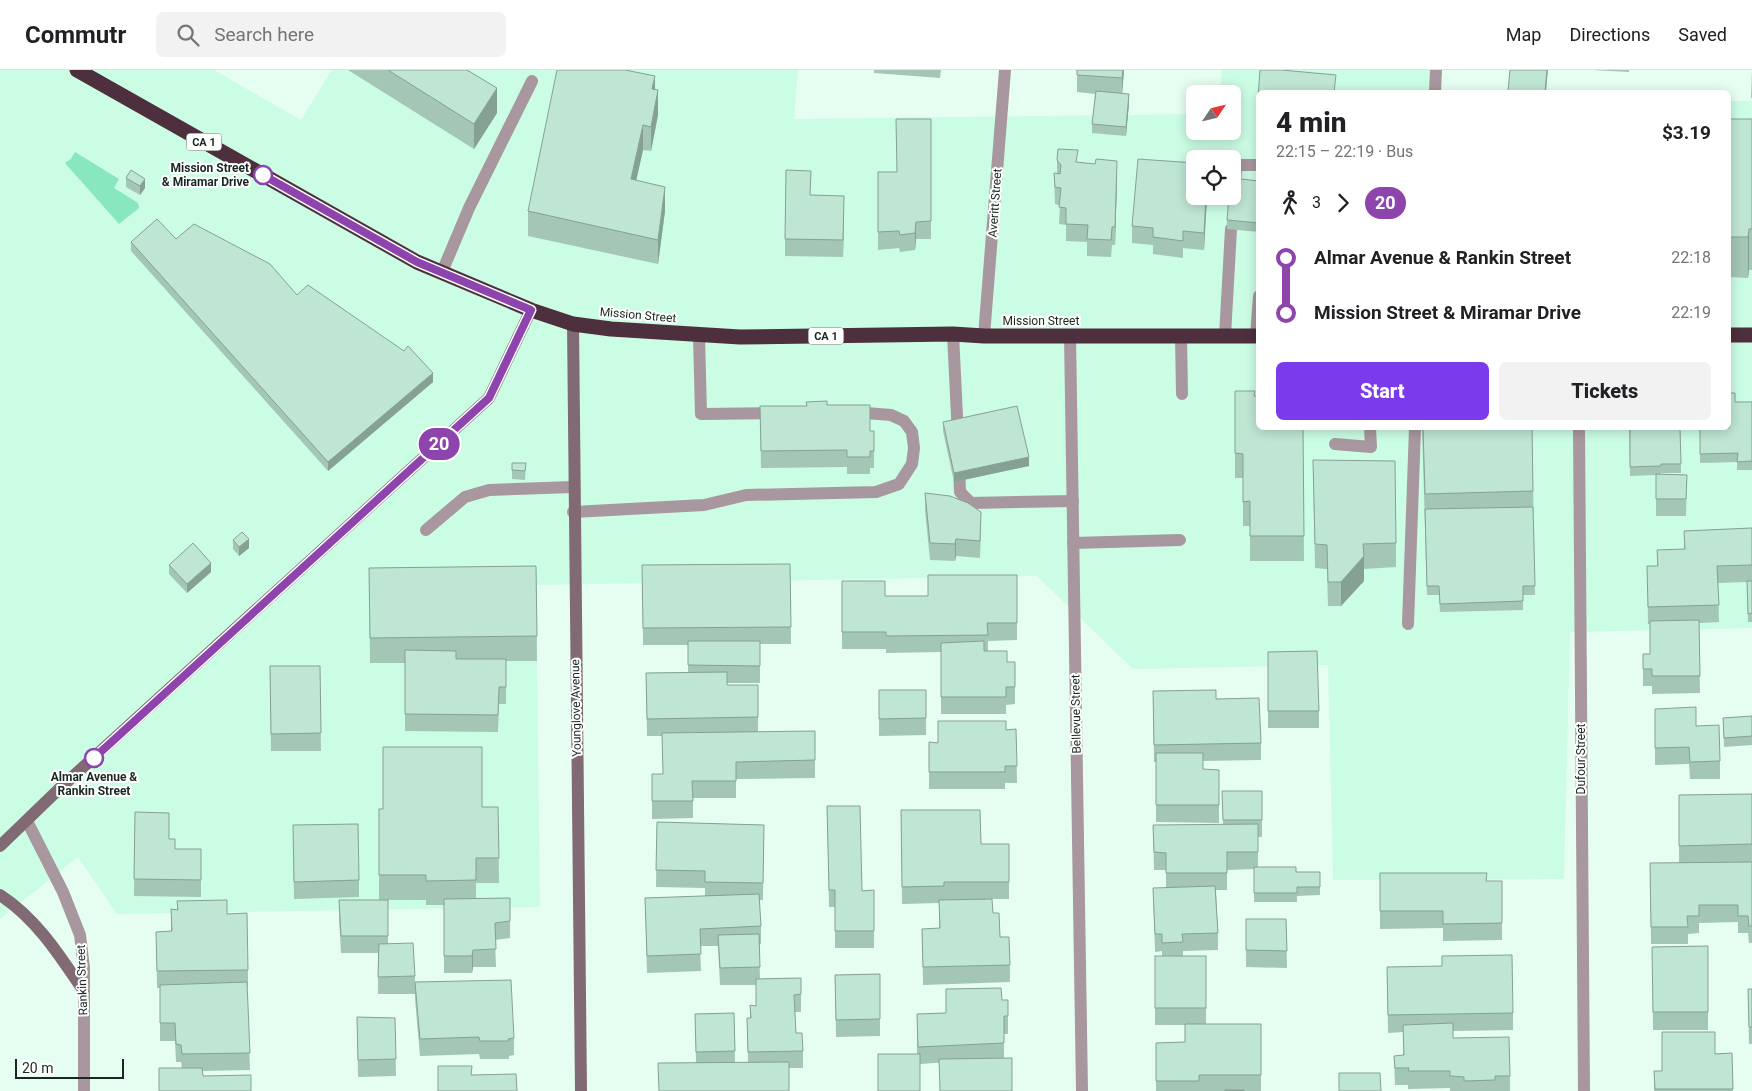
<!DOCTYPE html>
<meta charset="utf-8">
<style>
body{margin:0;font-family:Roboto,sans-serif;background:#f2f2f2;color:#202124;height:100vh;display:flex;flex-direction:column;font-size:19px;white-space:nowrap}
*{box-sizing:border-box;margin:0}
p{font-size:16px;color:#757577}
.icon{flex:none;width:28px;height:28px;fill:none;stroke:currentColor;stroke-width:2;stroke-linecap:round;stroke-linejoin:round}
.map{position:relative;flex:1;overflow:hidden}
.side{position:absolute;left:1256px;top:20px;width:475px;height:340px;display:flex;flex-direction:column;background:#fff;border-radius:8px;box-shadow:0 2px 12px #0003}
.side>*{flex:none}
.badge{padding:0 10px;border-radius:16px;font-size:18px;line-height:32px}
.needle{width:32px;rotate:55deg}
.buttons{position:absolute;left:1186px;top:15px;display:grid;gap:10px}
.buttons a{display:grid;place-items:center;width:55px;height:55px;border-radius:8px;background:#fff;box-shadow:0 2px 12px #0003;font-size:25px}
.scale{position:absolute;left:15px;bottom:12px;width:109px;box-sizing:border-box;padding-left:5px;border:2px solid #182720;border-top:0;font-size:14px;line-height:18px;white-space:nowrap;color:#182720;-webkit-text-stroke:4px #fff;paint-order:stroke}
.map>.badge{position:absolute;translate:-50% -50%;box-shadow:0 0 0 2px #fff}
.legs{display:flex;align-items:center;gap:8px;height:55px;padding:0 20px;font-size:16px}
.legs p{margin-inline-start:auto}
.summary{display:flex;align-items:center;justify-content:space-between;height:85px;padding:0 20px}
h1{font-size:28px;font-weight:800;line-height:38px}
.primary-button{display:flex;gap:10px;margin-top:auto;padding:10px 20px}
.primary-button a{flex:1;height:58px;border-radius:8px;background:#7c3aed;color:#fff;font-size:20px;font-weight:800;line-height:58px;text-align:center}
.primary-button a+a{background:#f2f2f2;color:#202124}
ul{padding:0 20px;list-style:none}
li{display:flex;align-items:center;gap:18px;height:55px;font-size:19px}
li i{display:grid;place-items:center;width:8px;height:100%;margin:0 6px;background:currentColor}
li i::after{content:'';width:12px;height:12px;margin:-6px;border:4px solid;border-radius:50%;background:#fff}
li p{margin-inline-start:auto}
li:first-child i{background:linear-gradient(#0000 50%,currentColor 0)}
li:last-child i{background:linear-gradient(currentColor 50%,#0000 0)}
header{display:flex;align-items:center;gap:30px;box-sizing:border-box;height:70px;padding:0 25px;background:#fff;border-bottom:1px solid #e0e0e0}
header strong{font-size:24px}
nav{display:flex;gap:28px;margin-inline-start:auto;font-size:18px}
.search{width:350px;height:45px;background:#f2f2f2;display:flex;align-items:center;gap:12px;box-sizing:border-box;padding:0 18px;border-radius:8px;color:#757577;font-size:19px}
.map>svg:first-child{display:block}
.built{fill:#cbfce4;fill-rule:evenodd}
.green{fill:#89e7bd}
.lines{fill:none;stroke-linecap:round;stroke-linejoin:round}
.lane{stroke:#a8979e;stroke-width:12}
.street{stroke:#a8979e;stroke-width:12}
.secondary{stroke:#826a74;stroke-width:12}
.highway{stroke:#4e2f3d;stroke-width:15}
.wall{fill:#a3c6b5}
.shaded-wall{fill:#85a193}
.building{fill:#bee6d2;stroke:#85a193}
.line-1-casing{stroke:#fff;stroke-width:11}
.line-1{stroke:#8e44ad;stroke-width:8}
.stop-1-dot{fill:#fff;stroke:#8e44ad;stroke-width:2.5}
.labels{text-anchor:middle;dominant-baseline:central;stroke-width:4;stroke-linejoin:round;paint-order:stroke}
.shield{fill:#fff;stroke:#5d6863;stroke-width:1}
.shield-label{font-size:11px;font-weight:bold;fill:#182720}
.stop-label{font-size:12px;font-weight:bold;fill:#182720;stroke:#fff;text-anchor:end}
.street-label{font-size:12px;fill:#182720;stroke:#fff}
</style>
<header>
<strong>Commutr</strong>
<div class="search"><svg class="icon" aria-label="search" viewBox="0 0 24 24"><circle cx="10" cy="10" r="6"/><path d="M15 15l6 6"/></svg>Search here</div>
<nav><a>Map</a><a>Directions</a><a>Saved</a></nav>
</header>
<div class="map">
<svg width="1752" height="1021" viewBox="0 0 1752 1021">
<rect width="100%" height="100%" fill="#e6fef2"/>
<path class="built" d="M0,0H214L301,50L332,0H798L794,49L1195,44V61H1232V24H1220L1222,0H1431L1429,22H1259V358H1729V31H1752V558L1570,562L1564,809L1333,810L1328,595L1133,599L1037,506L536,515L540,837L117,844L78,787L0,849ZM1195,89H1232V126H1195Z"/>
<path class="green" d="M75,82L119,109L114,118L138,133L139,138L119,154L65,93L71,89Z"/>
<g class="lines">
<g class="lane">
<path d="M1235,118L1236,95H1259"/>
<path d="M442,202L469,138L532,11"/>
<path d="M953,264L958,367"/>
<path d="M699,266L701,344L775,343"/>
<path d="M1181,266L1182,324"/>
<path d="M1225,266L1231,159"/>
<path d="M1256,266L1259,226"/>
<path d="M1335,374L1371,377L1370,358"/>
<path d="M959,394L960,422L971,433L1073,431"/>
<path d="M573,442L704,435L746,425L876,422L899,414L912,394L914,378L912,362L904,351L891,345L853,342"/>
<path d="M426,460L465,427L489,420L573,417"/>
<path d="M1073,473L1180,470"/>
<path d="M1408,554L1415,358"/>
</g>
<g class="street">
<path d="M1435,22L1436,0"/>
<path d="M984,266L1005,0"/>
<path d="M1070,266L1082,1021"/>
<path d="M1579,358L1584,1021"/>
<path d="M27,751L63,822L80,865L84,898V1021"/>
</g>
<g class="secondary">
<path d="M573,254L581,1021"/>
<path d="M0,776L58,720L489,328L531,240"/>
<path d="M0,825C36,848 60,886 83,920"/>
</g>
<g class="highway">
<path d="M77,0L417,192L531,240L573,254L611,259L740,267L953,264L984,266H1259"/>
<path d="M1729,265H1752"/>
</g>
</g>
<g class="wall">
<path d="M348,0H467L497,43L474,79Z"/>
<path d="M874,0H941L940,8L874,3Z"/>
<path d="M1124,0L1122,23L1129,33L1126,66L1092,63V54L1095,24L1077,22V5Z"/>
<path d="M1592,0H1629V2Z"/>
<path d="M1752,0V28H1751Z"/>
<path d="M655,20L658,45L651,81L643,80L636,110L665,141L658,194L528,166V141Z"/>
<path d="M1259,22V60H1257V42Z"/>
<path d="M1729,49H1752V200H1749L1748,208L1729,207Z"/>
<path d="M1057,90L1078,92L1117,108L1115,175H1112L1111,187L1087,186V172L1066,171V155L1059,154L1060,135L1055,134L1054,103H1057Z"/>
<path d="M878,102L931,151V169H916L915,180L900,182L899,178L878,180Z"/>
<path d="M126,108L145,118L140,125L126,117Z"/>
<path d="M1259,111V162L1227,159V150Z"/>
<path d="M810,125L844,143L843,187L785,186V169Z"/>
<path d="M1207,126L1204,180L1183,178V188L1153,184V175L1132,173V156Z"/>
<path d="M176,169L297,225L433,312L328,401L131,181V172Z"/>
<path d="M1235,321L1255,326L1303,358L1304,491H1250V456H1243V408H1235Z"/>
<path d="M806,332L827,335L870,361H874V398H870V404H847V397L761,398L760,336H806Z"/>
<path d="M1735,332H1752V400H1737V392L1700,393V358Z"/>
<path d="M943,352L1029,396L954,412L943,361Z"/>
<path d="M1422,358H1532L1535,525H1523V540L1440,542L1439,525H1427Z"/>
<path d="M1629,358H1680L1681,403H1661V404L1687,405L1686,446H1656V405L1630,406Z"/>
<path d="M1313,390L1396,473V497L1364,499V511L1341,536H1328L1327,499L1315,498Z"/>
<path d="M512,393H526L525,410L512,409Z"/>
<path d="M925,423L981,460L980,488L956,486L955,491L930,490L925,440Z"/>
<path d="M1752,458V552H1748L1747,512L1718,513L1719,552L1699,553L1700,623L1652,624V616H1643V584H1650V554H1648L1647,496H1657V480L1684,479V461Z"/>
<path d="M233,470L249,478L239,486L233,479Z"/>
<path d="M790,494L791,574H760V613H727V615H758V662L815,690V708L736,709V728H693V748L652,749V704H663L662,666H647L646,603L688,602V575H643L642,495Z"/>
<path d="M169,495L211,502L187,523L169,504Z"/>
<path d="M536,496L537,591H506V634H499L498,662L405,661V593H370L369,498Z"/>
<path d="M1017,505V570L988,571V581L1007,592H1015V634L1006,635V644H941V582L886,583V579H842V511L885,526H928Z"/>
<path d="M1268,582L1319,641V658H1268Z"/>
<path d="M270,596H320L321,681H271Z"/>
<path d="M879,620H926V665L879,666Z"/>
<path d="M1153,621L1216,629L1261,673V690L1203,691V699L1219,700V753L1156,752V692H1154Z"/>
<path d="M1655,639L1696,656L1720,691V709H1690L1689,694L1655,695Z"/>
<path d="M1752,646V675L1724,677L1723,648Z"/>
<path d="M1016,659L1017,713H1005V719H929V672L938,673L1006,660Z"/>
<path d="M1222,721H1262V767H1258V797L1296,802H1320V825L1297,826V832H1254V799L1227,800V820H1216L1218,863V880L1183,881V886H1206V954H1261V1021H1156V973L1185,972V955H1155V886H1162V881L1155,882L1153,818H1166V800H1154L1153,755H1223Z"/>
<path d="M1752,724V873H1749L1748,863H1738V852L1699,853V863L1688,864V874H1651L1650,793H1679V725Z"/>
<path d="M827,736L862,821L874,820V878H835V837H829Z"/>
<path d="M482,737H498L499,813H476V829L510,828V868L495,870L496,897H473L472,903H444V835H426V830H379V739Z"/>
<path d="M901,740L981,774H1009V829H992L993,843L1010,895V912L923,915L922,859L939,858V833L902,834Z"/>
<path d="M135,742L169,769L175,779H201V827L134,826Z"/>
<path d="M657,752L764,755L763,830H759L761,856V874H759L760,909L801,908V942H795L796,963L803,981V998H789L696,993L695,944L734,943L735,993H748L747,948H750V935L756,936V915H720L718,876H700L701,901L647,903L645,828L705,826V818L656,817Z"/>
<path d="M293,755L359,810V827L294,829Z"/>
<path d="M1380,803L1487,811H1502V870L1443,871V858L1380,859Z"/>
<path d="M339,830H388V874L415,906V924H378V883H341L339,848Z"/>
<path d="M177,831L227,844L248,900V917H247L250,1000L202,1001L159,1021L182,998L181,992H176L175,971H160V918H157L156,862L171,861V839L177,840Z"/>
<path d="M1246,849H1286L1287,898L1246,897Z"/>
<path d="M1708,876V960H1653L1652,877Z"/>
<path d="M1387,897L1513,943V960L1453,961V968L1510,1006V1021H1450V1018L1408,1019V1015H1395L1394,986L1403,985V962L1388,963Z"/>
<path d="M880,904V966L836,967L835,905Z"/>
<path d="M415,912L514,968V985L509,986V989H480L479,984L420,986L415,929Z"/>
<path d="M1748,919H1752V974H1749Z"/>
<path d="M1002,930H1008V964H1004V988L920,994L917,984V944L946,943Z"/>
<path d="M357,947L395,948L396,1006L358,1007Z"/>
<path d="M1732,983L1733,1021H1654V1001H1662L1715,984Z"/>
</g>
<g class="shaded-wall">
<path d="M1123,0H1124L1122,26V8Z"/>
<path d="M1547,0H1548L1546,22H1545Z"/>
<path d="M655,6V31L652,19Z"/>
<path d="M497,18V43L474,79V54Z"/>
<path d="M658,20V45L651,81V57Z"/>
<path d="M1129,24V33L1126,66V57Z"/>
<path d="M643,55V80L631,134V109Z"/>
<path d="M1117,91V108L1115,175V157Z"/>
<path d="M145,109V118L140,125V116Z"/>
<path d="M665,117V141L658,194V170Z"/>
<path d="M844,126V143L843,187V170Z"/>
<path d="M1206,126H1207L1204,180V163Z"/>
<path d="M916,152V169L915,180V163Z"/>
<path d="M1749,159V200L1748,208V167Z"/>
<path d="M433,303V312L328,401V392Z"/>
<path d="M1029,387V396L954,412V403Z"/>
<path d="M249,469V478L239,486V477Z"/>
<path d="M956,469V486L955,491V474Z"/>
<path d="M1364,486V511L1341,536V512Z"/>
<path d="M211,493V502L187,523V514Z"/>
<path d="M473,880V897L472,903V886Z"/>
</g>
<g class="building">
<path d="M388,0H467L497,18L474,54Z"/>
<path d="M557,0H625L655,6L652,19L658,20L651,57L643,55L631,109L665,117L658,170L528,141Z"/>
<path d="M1077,0H1123L1122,8L1077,5Z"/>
<path d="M1260,0H1282L1336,5L1334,22H1259V42H1257Z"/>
<path d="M1510,0H1547L1545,22H1521L1508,21Z"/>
<path d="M1096,21L1129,24L1126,57L1092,54Z"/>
<path d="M896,49H931V151L916,152L915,163L900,165L899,161L878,162V102H897Z"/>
<path d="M1729,49H1752V159H1749L1748,167H1729Z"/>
<path d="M1058,79L1078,80L1076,92L1095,94L1096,89L1117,91L1115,157H1112L1111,170L1087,169L1088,155L1066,154V138L1059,137L1061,118L1055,117L1054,103L1060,104L1061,95L1057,90Z"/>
<path d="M1138,89L1195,93V126H1206L1204,163L1183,161V171L1153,167V158L1132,156Z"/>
<path d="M131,100L145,109L140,116L126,108Z"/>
<path d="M786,100L811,101L810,125L844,126L843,170L785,169Z"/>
<path d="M1232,108L1259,111V153L1227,150L1229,126H1232Z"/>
<path d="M157,149L176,169L194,154L270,194L297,225L308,215L404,281L408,276L433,303L328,392L131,172Z"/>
<path d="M1235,321H1255L1254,326H1259V358H1303L1304,466H1250V431L1243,432V384L1235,383Z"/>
<path d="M1729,323H1735V332H1752V391L1737,392L1738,383L1700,384V358H1729Z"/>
<path d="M827,331V335H870V361H874V381H870V387H847V380L761,381L760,336H807L806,332Z"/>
<path d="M1017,336L1029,387L954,403L943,352Z"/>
<path d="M1423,358H1532L1533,421L1425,424Z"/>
<path d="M1630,358H1680L1681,394H1661V396L1630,397Z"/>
<path d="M1313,390L1395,391L1396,473L1363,474L1364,486L1341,512H1328L1327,475L1315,474Z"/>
<path d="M512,393H526L525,401L512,400Z"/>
<path d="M1656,404L1687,405L1686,429H1656Z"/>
<path d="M925,423L950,426L968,433L981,442L980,471L956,469L955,474L930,473Z"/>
<path d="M1533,437L1535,516H1523V531L1440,534L1439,516H1427L1425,439Z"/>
<path d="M1752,458V495L1717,496L1719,535L1648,537L1647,496H1658L1657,480L1685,479L1684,461Z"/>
<path d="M242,462L249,469L239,477L233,470Z"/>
<path d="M193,473L211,493L187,514L169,495Z"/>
<path d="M790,494L791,557L643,558L642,495Z"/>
<path d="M536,496L537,566L370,568L369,498Z"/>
<path d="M928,505H1017V553H987L988,565L886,566V562H842V511H885V526H928Z"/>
<path d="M1747,511H1752V543L1748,544Z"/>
<path d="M1699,550L1700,606H1652V599H1643V584H1650V551Z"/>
<path d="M688,571H760V596L688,595Z"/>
<path d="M984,571V581H1007V592H1015V617H1006V627H941V573Z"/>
<path d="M405,580L456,581V589H506V617H499L498,645L405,644Z"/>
<path d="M1317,581L1319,641H1268V582Z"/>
<path d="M270,596H320L321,663L271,664Z"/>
<path d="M727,602V615H758V647L647,649L646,603Z"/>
<path d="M879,620H926V648L879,649Z"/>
<path d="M1216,620V629L1259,628L1261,673L1154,675L1153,621Z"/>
<path d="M1696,637V656L1719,655L1720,691L1690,692L1689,677L1655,678V639Z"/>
<path d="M1752,646V666L1724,668L1723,648Z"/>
<path d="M938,651H1006V660L1016,659L1017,696H1005V702H929V672L938,673Z"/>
<path d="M815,661V690L736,692V711H692L693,731H652V704H663L662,663Z"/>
<path d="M383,677H482V737H498L499,788H476V810L426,811V805H379V739H383Z"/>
<path d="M1156,683H1203V699L1219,700V735H1156Z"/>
<path d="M1222,721H1262V750H1223Z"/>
<path d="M1752,724V774L1679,776V725Z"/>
<path d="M827,736H860L862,821L874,820V861H835V820H829Z"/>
<path d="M901,740H980L981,774H1009V812H944V816L902,817Z"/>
<path d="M135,742L169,743V769H175V779H201V810L134,809Z"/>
<path d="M657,752L764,755L763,813L705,812V801L656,800Z"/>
<path d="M358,754L359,810L294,812L293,755Z"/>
<path d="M1258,754V782H1227V803H1166V783L1154,782L1153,755Z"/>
<path d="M1752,792V856H1749L1748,846H1738V835H1699V846H1687L1688,857H1651L1650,793Z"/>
<path d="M1254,797H1296V802H1320V817H1297V823H1254Z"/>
<path d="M1380,803H1487L1486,811H1502V853L1443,854V841H1380Z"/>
<path d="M1215,816L1218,863L1182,864L1183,872L1162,873V864H1155L1153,818Z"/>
<path d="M759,824L761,856L700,859L701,884L647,886L645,828Z"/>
<path d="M510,828V851L495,853L496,879L473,880L472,886H444V829Z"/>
<path d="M992,829L993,843H999L1000,867H1009L1010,895L923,897L922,859L940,858L939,830Z"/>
<path d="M227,830V844L247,843L248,900L157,901L156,862L172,861L171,839L178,840L177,831Z"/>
<path d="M339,830H388V866H341Z"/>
<path d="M1246,849H1286L1287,881L1246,880Z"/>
<path d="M759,864L760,897L720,898L718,865Z"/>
<path d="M413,873L415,906L378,907L379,874Z"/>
<path d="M1708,876V942H1653L1652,877Z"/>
<path d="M1512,885L1513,943L1388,945L1387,897L1442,896V886Z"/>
<rect x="1155" y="886" width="51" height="52"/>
<path d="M880,904V949L836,950L835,905Z"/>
<path d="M801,908V924L794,925L796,963H802L803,981L748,982L747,948H751L750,935L756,936V909Z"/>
<path d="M511,910L514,968L508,969L509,971H480L479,967L420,969L415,912Z"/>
<path d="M247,912L250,983L182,984L181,975L176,974L175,953H160V915Z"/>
<path d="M1001,918L1002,930H1008V946H1004V973L918,977L917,944L946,943V919Z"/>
<path d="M1748,919H1752V957H1749Z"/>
<path d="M734,943L735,981L696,982L695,944Z"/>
<path d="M357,947L395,948L396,989L358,990Z"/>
<path d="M1453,953V968L1509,967L1510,1006H1495V1010L1464,1011V1007L1450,1006V1001H1408L1409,998H1395L1394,986L1404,985L1403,955Z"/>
<path d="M1185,954H1261V1005H1199V1011H1156V973L1185,972Z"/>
<path d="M1662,962H1715V984L1732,983L1733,1019H1655L1654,1001H1662Z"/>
<rect x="878" y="984" width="42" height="37"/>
<path d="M1012,988V1021H940L939,989Z"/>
<path d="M789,992V1021H659L658,993Z"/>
<path d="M438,996H472L471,1005L516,1004L517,1021H438Z"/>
<path d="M159,998H202L203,1006L251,1005V1021H159Z"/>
<path d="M1339,1003H1380L1381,1021H1339Z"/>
<rect x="1225" y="1020" width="19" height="1"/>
</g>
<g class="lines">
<defs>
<path id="line-1" d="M94,688L489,328L531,240L417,192L263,105"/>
</defs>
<use href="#line-1" class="line-1-casing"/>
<use href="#line-1" class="line-1"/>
</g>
<g class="stop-1-dot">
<circle cx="263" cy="105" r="9"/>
<circle cx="94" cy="688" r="9"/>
</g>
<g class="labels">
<g class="shield">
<rect x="186.5" y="63.5" width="35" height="17" rx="4"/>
<rect x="808.5" y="257.5" width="35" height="17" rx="4"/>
</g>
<g class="shield-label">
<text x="204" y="72">CA 1</text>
<text x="826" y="266">CA 1</text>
</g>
<g class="stop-label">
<text x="249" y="98">Mission Street<tspan x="249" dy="14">&amp; Miramar Drive</tspan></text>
<text x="94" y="707" text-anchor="middle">Almar Avenue &amp;<tspan x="94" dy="14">Rankin Street</tspan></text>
</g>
<g class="street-label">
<text transform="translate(995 133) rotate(-86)">Averitt Street</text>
<text transform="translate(638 245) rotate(5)">Mission Street</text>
<text x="1041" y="251">Mission Street</text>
<text transform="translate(576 638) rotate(-91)">Younglove Avenue</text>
<text transform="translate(1076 644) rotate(-91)">Bellevue Street</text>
<text transform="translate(1581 689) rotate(-90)">Dufour Street</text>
<text transform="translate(82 910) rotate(-92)">Rankin Street</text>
</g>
</g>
</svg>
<div class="buttons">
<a><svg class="needle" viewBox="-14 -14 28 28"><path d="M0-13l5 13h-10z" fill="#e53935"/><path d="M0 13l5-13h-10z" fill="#757577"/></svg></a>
<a><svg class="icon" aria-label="locate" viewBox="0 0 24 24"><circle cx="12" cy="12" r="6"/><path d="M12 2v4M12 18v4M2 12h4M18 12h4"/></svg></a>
</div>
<div class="scale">20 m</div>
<b class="badge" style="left:439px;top:374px;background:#8e44ad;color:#fff">20</b>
<section class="side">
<div class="summary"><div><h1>4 min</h1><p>22:15 – 22:19 · Bus</p></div><b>$3.19</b></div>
<div class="legs"><svg class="icon" aria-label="walk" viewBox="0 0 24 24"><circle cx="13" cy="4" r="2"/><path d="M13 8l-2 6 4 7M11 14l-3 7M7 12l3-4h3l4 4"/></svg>3<svg class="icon" aria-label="forward" viewBox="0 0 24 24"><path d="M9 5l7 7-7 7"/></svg><b class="badge" style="background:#8e44ad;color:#fff">20</b></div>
<ul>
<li><i style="color:#8e44ad"></i><b>Almar Avenue &amp; Rankin Street</b><p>22:18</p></li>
<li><i style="color:#8e44ad"></i><b>Mission Street &amp; Miramar Drive</b><p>22:19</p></li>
</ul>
<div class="primary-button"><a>Start</a><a>Tickets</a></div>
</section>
</div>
